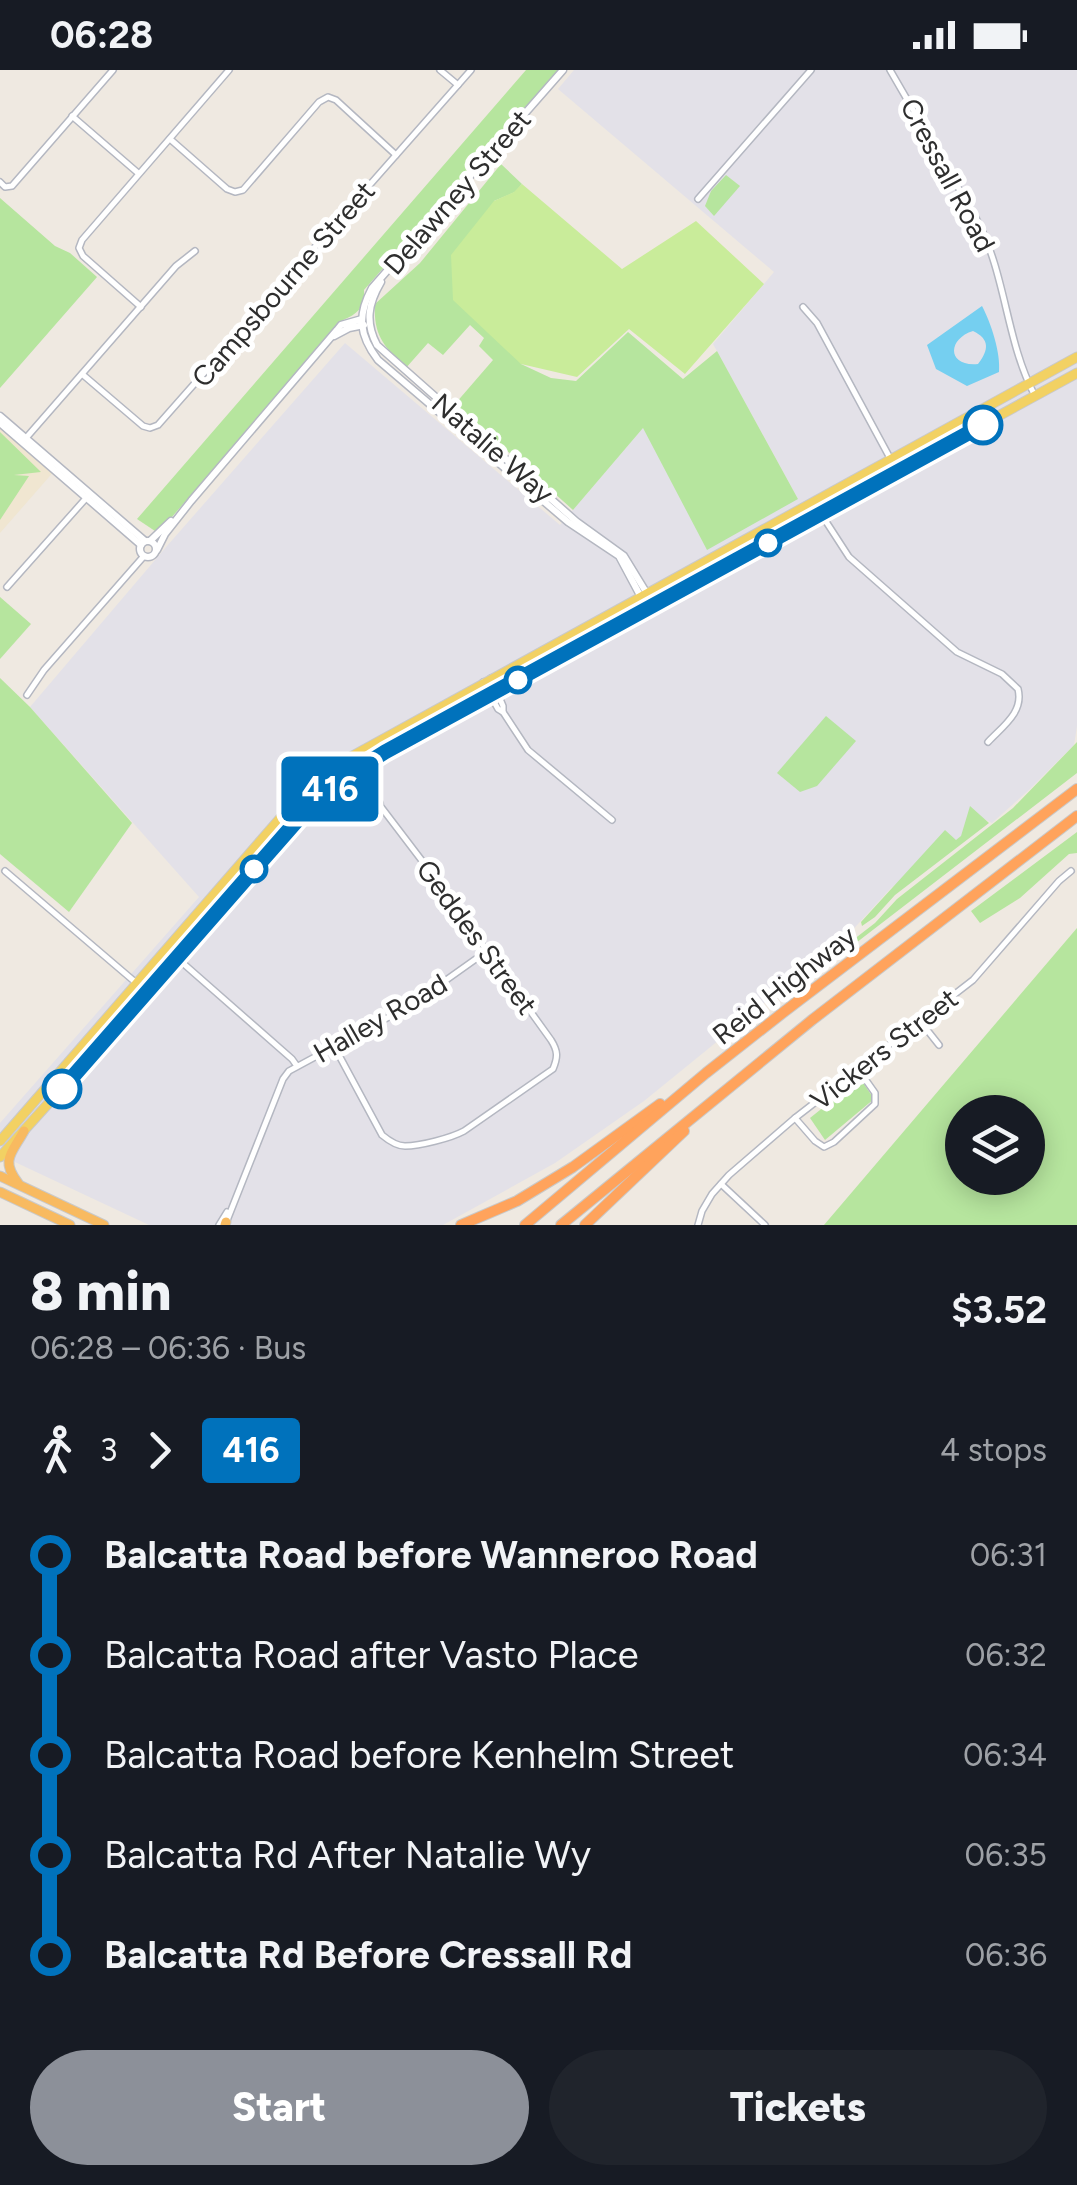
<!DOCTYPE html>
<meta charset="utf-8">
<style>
body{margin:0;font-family:Figtree,sans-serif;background:#20242c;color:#f1f3f6;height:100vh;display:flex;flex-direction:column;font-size:38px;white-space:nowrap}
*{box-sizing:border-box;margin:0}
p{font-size:32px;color:#9ea1a6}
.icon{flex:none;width:55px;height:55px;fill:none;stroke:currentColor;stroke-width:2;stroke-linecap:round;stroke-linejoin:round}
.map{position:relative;height:1155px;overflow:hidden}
.panel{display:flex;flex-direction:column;background:#171b24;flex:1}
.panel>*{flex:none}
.badge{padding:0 20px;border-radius:8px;font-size:35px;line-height:65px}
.tools{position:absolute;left:945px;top:1025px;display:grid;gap:20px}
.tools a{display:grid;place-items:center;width:100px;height:100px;border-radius:50%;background:#171b24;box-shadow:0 5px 25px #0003;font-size:50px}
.map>.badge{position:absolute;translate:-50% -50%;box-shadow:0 0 0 5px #fff}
.legs{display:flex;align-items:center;gap:15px;height:110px;padding:0 30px;font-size:32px}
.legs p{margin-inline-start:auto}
.headline{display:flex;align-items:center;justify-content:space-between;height:170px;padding:0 30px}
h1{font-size:55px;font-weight:800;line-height:75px}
.cta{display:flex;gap:20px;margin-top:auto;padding:20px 30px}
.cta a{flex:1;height:115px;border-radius:60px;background:#8c9099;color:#fff;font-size:40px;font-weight:800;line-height:115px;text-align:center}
.cta a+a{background:#20242c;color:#f1f3f6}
ul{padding:0 30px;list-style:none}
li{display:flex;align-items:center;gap:35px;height:100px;font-size:38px}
li i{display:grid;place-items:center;width:15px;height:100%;margin:0 12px;background:currentColor}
li i::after{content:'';width:25px;height:25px;margin:-12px;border:8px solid;border-radius:50%;background:#171b24}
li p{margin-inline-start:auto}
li:first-child i{background:linear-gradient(#0000 50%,currentColor 0)}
li:last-child i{background:linear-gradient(currentColor 50%,#0000 0)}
.status{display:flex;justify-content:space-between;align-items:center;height:70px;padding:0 50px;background:#171b24;direction:ltr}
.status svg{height:28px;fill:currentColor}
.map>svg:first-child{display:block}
.industrial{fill:#e3e1e8}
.education{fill:#f0e6d1}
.green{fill:#b6e59e;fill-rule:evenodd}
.pitch{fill:#c9ec9a}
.water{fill:#75cff0;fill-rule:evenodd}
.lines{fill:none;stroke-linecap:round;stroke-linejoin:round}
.minor-casing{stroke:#b4b7c1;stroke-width:8}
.tertiary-casing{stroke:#b4b7c1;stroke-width:9}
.primary-casing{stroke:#c9c9c9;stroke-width:11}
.trunk-casing{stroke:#c9c9c9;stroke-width:11}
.motorway-casing{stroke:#c9c9c9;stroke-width:12}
.minor{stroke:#fff;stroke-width:5}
.tertiary{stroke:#fff;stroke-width:6}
.primary{stroke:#f2d163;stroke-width:9}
.trunk{stroke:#f8ba60;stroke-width:9}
.motorway{stroke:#ffa35c;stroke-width:10}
.line-1-casing{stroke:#fff;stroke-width:22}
.line-1{stroke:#0072bc;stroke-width:15}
.stop-1-dot{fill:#fff;stroke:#0072bc;stroke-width:5}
.labels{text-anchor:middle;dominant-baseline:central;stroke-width:10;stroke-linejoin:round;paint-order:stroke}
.street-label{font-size:28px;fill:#2e2e2e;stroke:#fff}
</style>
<div class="status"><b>06:28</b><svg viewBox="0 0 49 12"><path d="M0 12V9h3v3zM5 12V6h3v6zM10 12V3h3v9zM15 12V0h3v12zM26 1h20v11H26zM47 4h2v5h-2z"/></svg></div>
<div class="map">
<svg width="1077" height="1155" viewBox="0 0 1077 1155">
<rect width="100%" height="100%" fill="#efe9e1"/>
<path class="industrial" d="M574,0H1077V656L1074,675L1029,720L992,753L982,748L962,766L891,818L847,866L644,1031L555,1093L443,1155H149L0,1085V1053L199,827L30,637L167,476L345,273L560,455L643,358L798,429L713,274L774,202L558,19Z"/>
<path class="education" d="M0,358L56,399L0,463Z"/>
<g class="green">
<path d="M526,0H559L489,77L364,220C365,237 358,244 343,250L158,463L137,449Z"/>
<path d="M501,94L522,114L515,122L494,131L521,294L551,308L576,311L628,262L683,309L717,281L798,429L707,480L643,358L573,440L455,334L493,290L479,276L484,268L470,255L443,285L428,273L405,299C385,276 373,266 375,234L420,193Z"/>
<path d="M726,105L740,116L714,146L705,136L711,121Z"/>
<path d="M0,128L55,176L70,183L97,207L0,318Z"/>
<path d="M0,362L41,402L14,405L29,406L0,450Z"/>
<path d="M0,527L31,554L0,589Z"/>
<path d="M0,608L30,637L132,753L69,842L0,784Z"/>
<path d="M826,646L856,671L817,716L800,722L777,703Z"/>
<path d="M1077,672V703L852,876L833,878L847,866L849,873L875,853L897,829L1013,738Z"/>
<path d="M970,736L989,753L895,825L875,847L862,856L861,852L945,760L956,770L961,766Z"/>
<path d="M1077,762V783L1069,784L1020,828L980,853L971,841Z"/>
<path d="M1077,858V1155H824ZM1028,1042V1108H962V1042Z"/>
<path d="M860,1008L874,1029L825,1070L810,1048Z"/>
</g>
<path class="pitch" d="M522,114L622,199L696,151L764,214L685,304L629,259L577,307L521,294L453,230L451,185L494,131L514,122Z"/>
<path class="water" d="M982,236C991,253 1001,283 999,302L967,316L936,299L927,275ZM973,261C990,269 989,280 978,294C947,297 947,269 973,261Z"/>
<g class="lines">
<defs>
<g id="minor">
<path d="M440,0L458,15"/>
<path d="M890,0L977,150C1006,205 1006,270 1034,324"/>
<path d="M72,46L138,103"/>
<path d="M170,69L227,119L235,122L243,120L319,32L328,27L336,30L396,85"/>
<path d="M0,112L5,117L12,116L113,0"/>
<path d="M698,129L811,0"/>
<path d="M141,237L83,186L79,178L82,170L229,0"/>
<path d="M803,237L817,253L897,401"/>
<path d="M82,304L143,356L150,358L158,355L471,0"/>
<path d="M26,368L176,196L195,181"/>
<path d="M818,430L825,450L849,487L957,582L1002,604L1018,619C1024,642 1003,656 988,672"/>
<path d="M7,517L88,426"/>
<path d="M491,608L503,636V642"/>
<path d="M483,612L498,639L503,642L528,680L612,750"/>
<path d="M27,625L44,600L144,486"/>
<path d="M366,697L365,704L380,733"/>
<path d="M5,801L148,923"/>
<path d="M177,888L292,989L297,996"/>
<path d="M920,951L939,975"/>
<path d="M334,976L382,1065C388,1070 396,1076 405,1076C420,1076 451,1068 464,1061L553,999C558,987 558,981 551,970L426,796L356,704L357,690L363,682"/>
<path d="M795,1048L815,1071L824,1077L834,1072L875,1034V1023L858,999"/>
<path d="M721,1114L765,1155"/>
<path d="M226,1153L283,1009L289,1001L411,935L487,881"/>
<path d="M219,1155L227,1142"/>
<path d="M698,1155L702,1141L712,1124L729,1105L795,1048L973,910L1059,811L1071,801"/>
</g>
<g id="tertiary">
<path d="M563,0L372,218C357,246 359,265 378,290L568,452L619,486L642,529"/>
<path d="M381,212C368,234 365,252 377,275L577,452L624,486L654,535"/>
<path d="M334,266L349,258L364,255"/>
<path d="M0,346L145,471"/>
<path d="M0,353L141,475"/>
<circle cx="148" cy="479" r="8"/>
<path d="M150,471L171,451"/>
<path d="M157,480L165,464L191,431L337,260L341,255L362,249"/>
</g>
<g id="primary">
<path d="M0,1071L290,737L317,710L338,694L1077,287"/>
<path d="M0,1087L148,923L301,746L346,706L457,642L1077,303"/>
</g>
<g id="trunk">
<path d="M0,1106L104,1155"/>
<path d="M18,1113C0,1090 12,1083 24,1061"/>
<path d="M0,1122L70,1155"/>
<path d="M225,1155L226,1152"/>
</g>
<g id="motorway">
<path d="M461,1155L517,1131L573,1097L660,1034"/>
<path d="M525,1155L706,1003L785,941L1077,719"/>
<path d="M561,1155L812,950L1077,746"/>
<path d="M585,1155L684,1061"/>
</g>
</defs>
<use href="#minor" class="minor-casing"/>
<use href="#tertiary" class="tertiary-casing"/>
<use href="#primary" class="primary-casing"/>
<use href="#trunk" class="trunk-casing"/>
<use href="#motorway" class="motorway-casing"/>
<use href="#minor" class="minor"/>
<use href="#tertiary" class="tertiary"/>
<use href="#primary" class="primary"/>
<use href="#trunk" class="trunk"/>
<use href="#motorway" class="motorway"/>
</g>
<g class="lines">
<defs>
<path id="line-1" d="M62,1019L301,746L339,711L385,682L983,355"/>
</defs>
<use href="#line-1" class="line-1-casing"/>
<use href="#line-1" class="line-1"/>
</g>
<g class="stop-1-dot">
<circle cx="983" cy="355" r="18"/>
<circle cx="768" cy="473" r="12"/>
<circle cx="518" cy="610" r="12"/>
<circle cx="254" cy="799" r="12"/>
<circle cx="62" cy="1019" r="18"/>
</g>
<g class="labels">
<g class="street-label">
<text transform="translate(948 105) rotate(62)">Cressall Road</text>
<text transform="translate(457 122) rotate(-49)">Delawney Street</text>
<text transform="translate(283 214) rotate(-49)">Campsbourne Street</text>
<text transform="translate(493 378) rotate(41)">Natalie Way</text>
<text transform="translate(477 867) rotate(54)">Geddes Street</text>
<text transform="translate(784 915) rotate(-38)">Reid Highway</text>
<text transform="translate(380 948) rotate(-30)">Halley Road</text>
<text transform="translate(884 979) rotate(-38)">Vickers Street</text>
</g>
</g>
</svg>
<div class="tools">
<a><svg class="icon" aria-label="layers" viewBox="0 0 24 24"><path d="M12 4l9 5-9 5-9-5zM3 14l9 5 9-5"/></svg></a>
</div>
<b class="badge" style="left:330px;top:719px;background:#0072bc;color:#fff">416</b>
</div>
<section class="panel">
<div class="headline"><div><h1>8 min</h1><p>06:28 – 06:36 · Bus</p></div><b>$3.52</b></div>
<div class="legs"><svg class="icon" aria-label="walk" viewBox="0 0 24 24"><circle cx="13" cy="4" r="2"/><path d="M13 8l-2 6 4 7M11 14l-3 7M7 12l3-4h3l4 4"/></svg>3<svg class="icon" aria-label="forward" viewBox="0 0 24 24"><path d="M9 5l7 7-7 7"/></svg><b class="badge" style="background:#0072bc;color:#fff">416</b><p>4 stops</p></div>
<ul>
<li><i style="color:#0072bc"></i><b>Balcatta Road before Wanneroo Road</b><p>06:31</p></li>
<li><i style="color:#0072bc"></i><span>Balcatta Road after Vasto Place</span><p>06:32</p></li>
<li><i style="color:#0072bc"></i><span>Balcatta Road before Kenhelm Street</span><p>06:34</p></li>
<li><i style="color:#0072bc"></i><span>Balcatta Rd After Natalie Wy</span><p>06:35</p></li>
<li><i style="color:#0072bc"></i><b>Balcatta Rd Before Cressall Rd</b><p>06:36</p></li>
</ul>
<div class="cta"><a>Start</a><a>Tickets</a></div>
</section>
